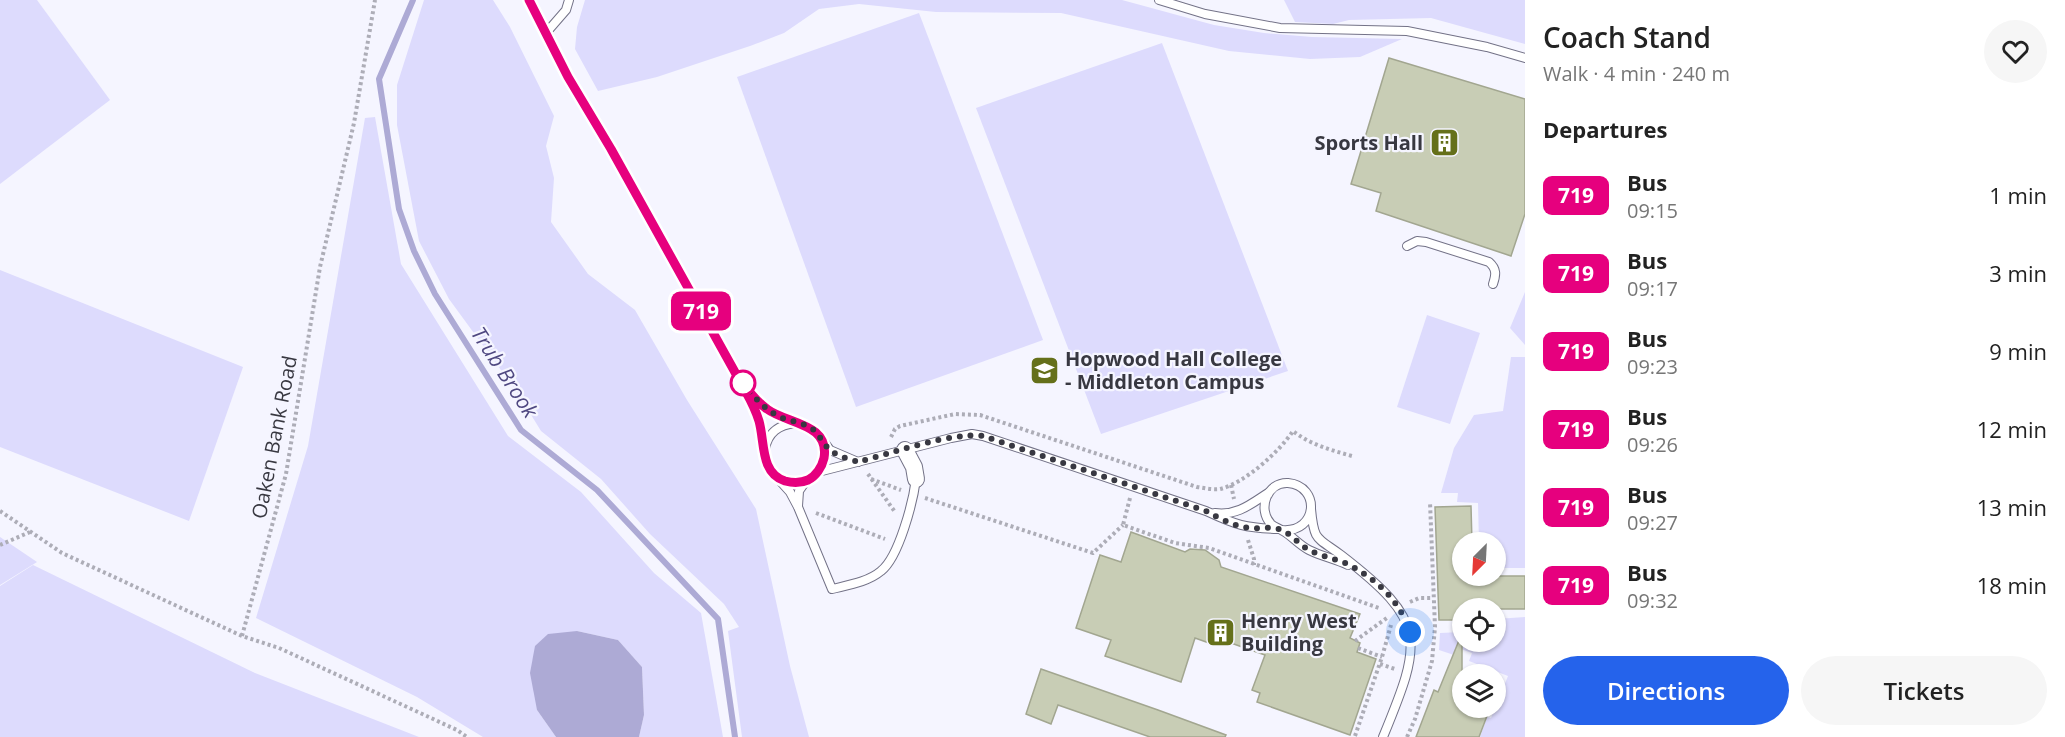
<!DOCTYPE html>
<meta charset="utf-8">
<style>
body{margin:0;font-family:"Open Sans",sans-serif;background:#f6f6f6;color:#222;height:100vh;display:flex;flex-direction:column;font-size:22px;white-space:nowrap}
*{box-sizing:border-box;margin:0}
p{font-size:20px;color:#767676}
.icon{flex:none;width:33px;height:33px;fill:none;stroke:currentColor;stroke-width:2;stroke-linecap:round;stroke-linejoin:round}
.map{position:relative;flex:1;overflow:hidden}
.drawer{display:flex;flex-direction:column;background:#fff;width:540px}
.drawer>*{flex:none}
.badge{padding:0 12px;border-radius:9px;font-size:21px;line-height:39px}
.needle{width:39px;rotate:204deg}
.buttons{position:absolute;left:1452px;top:532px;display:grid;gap:12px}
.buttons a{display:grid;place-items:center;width:54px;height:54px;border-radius:50%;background:#fff;box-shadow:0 2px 4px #0004;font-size:30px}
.you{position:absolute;width:30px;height:30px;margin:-15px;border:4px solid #fff;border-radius:50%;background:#1a73e8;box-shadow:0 0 0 9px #1a73e833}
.map>.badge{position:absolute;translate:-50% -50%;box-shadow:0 0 0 3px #fff}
h2{padding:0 18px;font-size:22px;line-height:54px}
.round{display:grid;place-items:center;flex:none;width:63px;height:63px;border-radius:32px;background:#f6f6f6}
.overview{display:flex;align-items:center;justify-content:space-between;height:102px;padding:0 18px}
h1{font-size:28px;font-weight:600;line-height:45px}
.primary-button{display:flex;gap:12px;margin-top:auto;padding:12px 18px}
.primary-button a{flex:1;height:69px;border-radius:36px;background:#2563eb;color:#fff;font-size:24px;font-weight:600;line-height:69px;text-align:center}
.primary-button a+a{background:#f6f6f6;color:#222}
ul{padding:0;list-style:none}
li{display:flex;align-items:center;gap:18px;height:78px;padding:0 18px}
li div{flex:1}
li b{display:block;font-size:22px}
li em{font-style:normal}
li .badge{min-width:66px;font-weight:700;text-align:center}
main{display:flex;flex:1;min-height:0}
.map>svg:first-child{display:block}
.green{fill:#dddbfd}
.water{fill:#adaad5}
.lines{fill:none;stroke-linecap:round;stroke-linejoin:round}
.stream{stroke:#adaad5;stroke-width:6}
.building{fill:#c8cdb5;stroke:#a2a690;stroke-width:1.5}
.lane-casing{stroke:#737287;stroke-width:10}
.street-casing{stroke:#737287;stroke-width:18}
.path{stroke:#adadb7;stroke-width:4;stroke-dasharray:3 3;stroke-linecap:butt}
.lane{stroke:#fff;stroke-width:8}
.street{stroke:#fff;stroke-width:16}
.line-casing{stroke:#fff;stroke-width:14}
.line{stroke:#e6007e;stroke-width:9}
.walk{stroke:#383841;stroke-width:6;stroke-dasharray:0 10.8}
.stop-dot{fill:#fff;stroke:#e6007e;stroke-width:3}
.labels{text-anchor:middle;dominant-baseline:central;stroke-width:4.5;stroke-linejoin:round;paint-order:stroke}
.poi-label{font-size:20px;font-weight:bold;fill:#383841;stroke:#f5f5ff;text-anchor:start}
.street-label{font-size:20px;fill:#383841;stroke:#f5f5ff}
.water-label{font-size:21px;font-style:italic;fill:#4f4881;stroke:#f5f5ff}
</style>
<main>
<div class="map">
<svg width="1525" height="737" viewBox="0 0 1525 737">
<rect width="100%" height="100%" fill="#f5f5ff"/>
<g class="green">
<path d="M0,0H37L110,100L0,184Z"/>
<path d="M424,0H493L510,27L554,116L546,146L554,178L551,222L588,274L635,310L687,400L756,509L790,666L809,737H742L728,631L739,627L724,604L650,534L601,479L541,431L517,392L449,299L419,241L397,125V85Z"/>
<path d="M585,0H1122L1214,25L1264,33L1312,37L1402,39L1360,57L1310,59L1229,51L1061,13L936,12L859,4L819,9L784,33L750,46L657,77L598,91L575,49L577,27Z"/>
<path d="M1284,0H1525V44L1431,18L1349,20L1333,24L1295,22Z"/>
<path d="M919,13L1043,340L856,407L737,77Z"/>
<path d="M1162,43L1288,371L1101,434L976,108Z"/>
<path d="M375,117L401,264L508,436L581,492L654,573L701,613L723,737H639L644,715L642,667L618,640L577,631L537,710L556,737H483L417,697L256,618L308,446L365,118Z"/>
<path d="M0,270L243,367L189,521L0,447Z"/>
<path d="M1525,292V345L1510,328Z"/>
<path d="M1427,315L1480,333L1450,424L1397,407Z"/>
<path d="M1511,357H1525V568H1496V543H1479L1478,503L1457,502L1458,493H1441L1454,448L1474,415L1503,411Z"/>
<path d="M0,537L37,562L0,585Z"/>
<path d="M33,565L255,673L419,737H0V586Z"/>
<path d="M1525,617V737H1480L1487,717L1491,718L1508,676L1469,661L1472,653L1458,648L1454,655L1439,650L1440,633L1462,632V642H1496V619Z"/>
</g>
<path class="water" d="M577,631L618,640L642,667L644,715L639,737H556L537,710L530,673L535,646L548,634Z"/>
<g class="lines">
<path class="stream" d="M413,0L379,79L399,209L414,251L435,294L521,430L597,490L718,619L735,737"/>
</g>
<g class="building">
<path d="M1389,58L1525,99V214L1511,256L1376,211L1381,193L1351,184Z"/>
<path d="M1471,506L1472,543H1462V576H1525V609H1462V620H1439L1435,507Z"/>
<path d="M1131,532L1185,552L1190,549L1205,550L1219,560L1221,567L1360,614L1350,638L1360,643L1357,652L1376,659L1350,735L1257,702L1260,693L1252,690L1265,655L1211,636L1209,643L1195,638L1181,682L1105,656L1111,640L1076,628L1100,555L1121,562Z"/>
<path d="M1462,633V708H1490L1479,737H1416L1434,690L1438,692Z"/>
<path d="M1041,669L1158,710L1226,735L1225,737H1150L1058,705L1051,724L1026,714Z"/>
</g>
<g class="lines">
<defs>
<g id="lane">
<path d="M529,0L568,77L611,149L755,409L762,433L766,463L772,472L790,492L798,507L832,589C848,585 868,582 881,571C899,557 913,502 916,479"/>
<path d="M1159,0L1205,14L1280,28L1407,31L1487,47L1525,58"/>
<path d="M546,33L566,10L569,0"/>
<path d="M1407,246L1417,241L1426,242L1489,262C1497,269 1496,275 1493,284"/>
<path d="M751,393L767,410L781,417L807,426L816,431L830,450L858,462"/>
<path d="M765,449C768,432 779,425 795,423"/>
<path d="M818,472L951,438L972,434L983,436L1206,511C1236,525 1245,528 1278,529"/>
<path d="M781,479C807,490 829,471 823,444"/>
<path d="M798,506L799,491L806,481"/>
<path d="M1311,509C1314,542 1317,537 1341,555C1428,622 1423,640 1383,737"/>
<path d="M1215,513C1237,516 1251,504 1268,493"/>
<path d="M1282,530C1318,533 1321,486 1288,483C1267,482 1257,509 1271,524C1274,527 1279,528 1283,531C1292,536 1299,545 1309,550C1321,556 1335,559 1348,565"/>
</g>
<path id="street" d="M905,450L914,467L916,479"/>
</defs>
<use href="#lane" class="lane-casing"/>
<use href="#street" class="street-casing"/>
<g class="path">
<path d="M891,437L895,429L900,426L955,414L980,415L1197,487C1205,488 1212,490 1220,489C1245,483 1279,452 1293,431C1311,445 1331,450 1352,456"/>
<path d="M868,474L895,512"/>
<path d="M871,479L901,490"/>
<path d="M1231,485L1234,499"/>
<path d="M925,498L1093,553L1123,525"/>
<path d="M1130,498L1123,525L1175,543L1209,548L1379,608"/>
<path d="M0,511L62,553L242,636L279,648L457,730L467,737"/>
<path d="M816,513L885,539"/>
<path d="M1248,540L1254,559V565"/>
<path d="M0,545L30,532"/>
<path d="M1410,602L1419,598H1433"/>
<path d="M242,636L286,474L320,267L354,123L375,0"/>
<path d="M1355,641L1387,618"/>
<path d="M1358,648L1382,657"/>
<path d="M1380,664L1395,669"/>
<path d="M1355,736L1382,657L1391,625"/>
<path d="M1407,737L1415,719L1432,661L1435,627L1430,502"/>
</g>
<use href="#lane" class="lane"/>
<use href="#street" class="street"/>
</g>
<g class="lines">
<defs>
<path id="line" d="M529,0L568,77L611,149L736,374C746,387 754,400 767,409C787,424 830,423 824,458C822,467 816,476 808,480C801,483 793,483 785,481C760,473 765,442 759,421C756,411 751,401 746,392"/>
</defs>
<use href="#line" class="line-casing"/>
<use href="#line" class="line"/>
<path class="walk" d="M743,383C754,397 764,409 780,417C791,422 805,422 815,431C820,436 823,444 829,449C836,456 849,459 858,462C892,453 951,432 983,436L1206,511C1219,518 1233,526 1249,528C1258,529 1272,526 1281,530C1292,534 1300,546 1311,551C1326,558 1344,560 1358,570C1382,584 1402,606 1410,632"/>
</g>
<defs>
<symbol id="building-square" viewBox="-11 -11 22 22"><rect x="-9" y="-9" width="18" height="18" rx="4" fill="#65701a" stroke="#f5f5ff"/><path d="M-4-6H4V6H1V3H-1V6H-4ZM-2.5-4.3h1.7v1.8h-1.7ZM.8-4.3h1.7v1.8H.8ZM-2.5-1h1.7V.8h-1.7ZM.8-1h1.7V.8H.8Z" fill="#fff"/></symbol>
<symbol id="university-square" viewBox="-11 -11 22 22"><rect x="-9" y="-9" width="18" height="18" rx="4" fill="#65701a" stroke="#f5f5ff"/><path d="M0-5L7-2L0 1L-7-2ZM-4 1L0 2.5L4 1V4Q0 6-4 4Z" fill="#fff"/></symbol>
</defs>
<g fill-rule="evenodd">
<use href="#building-square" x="1428" y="126" width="33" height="33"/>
<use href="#university-square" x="1028" y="354" width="33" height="33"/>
<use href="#building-square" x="1204" y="616" width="33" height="33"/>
</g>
<circle class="stop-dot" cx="743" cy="383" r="12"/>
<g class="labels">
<g class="poi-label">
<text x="1423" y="142" text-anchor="end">Sports Hall</text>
<text x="1065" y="358">Hopwood Hall College<tspan x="1065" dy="23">- Middleton Campus</tspan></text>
<text x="1241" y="620">Henry West<tspan x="1241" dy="23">Building</tspan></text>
</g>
<g class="street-label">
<text transform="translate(274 437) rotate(-79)">Oaken Bank Road</text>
</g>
<g class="water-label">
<text transform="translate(505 372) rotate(57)">Trub Brook</text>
</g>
</g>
</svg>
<div class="buttons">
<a><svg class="needle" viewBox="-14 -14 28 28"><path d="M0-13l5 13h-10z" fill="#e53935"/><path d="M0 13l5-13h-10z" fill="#767676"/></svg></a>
<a><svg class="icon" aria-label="locate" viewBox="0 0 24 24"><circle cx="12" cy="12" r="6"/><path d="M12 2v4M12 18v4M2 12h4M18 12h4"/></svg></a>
<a><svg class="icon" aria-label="layers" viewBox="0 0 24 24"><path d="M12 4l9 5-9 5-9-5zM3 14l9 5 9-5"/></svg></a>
</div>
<div class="you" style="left:1410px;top:632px"></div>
<b class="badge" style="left:701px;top:311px;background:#e6007e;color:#fff">719</b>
</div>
<section class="drawer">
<div class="overview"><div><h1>Coach Stand</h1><p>Walk · 4 min · 240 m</p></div><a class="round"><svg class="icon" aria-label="heart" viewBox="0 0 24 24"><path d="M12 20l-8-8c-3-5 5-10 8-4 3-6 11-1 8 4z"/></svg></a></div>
<h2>Departures</h2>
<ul>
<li><span class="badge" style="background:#e6007e;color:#fff">719</span><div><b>Bus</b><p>09:15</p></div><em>1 min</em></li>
<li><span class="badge" style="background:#e6007e;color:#fff">719</span><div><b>Bus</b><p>09:17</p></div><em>3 min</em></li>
<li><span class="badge" style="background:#e6007e;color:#fff">719</span><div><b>Bus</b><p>09:23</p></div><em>9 min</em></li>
<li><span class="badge" style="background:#e6007e;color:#fff">719</span><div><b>Bus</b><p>09:26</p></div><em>12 min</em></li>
<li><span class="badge" style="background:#e6007e;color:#fff">719</span><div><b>Bus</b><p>09:27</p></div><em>13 min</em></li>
<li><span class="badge" style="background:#e6007e;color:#fff">719</span><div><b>Bus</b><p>09:32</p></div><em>18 min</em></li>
</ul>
<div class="primary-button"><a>Directions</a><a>Tickets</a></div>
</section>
</main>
